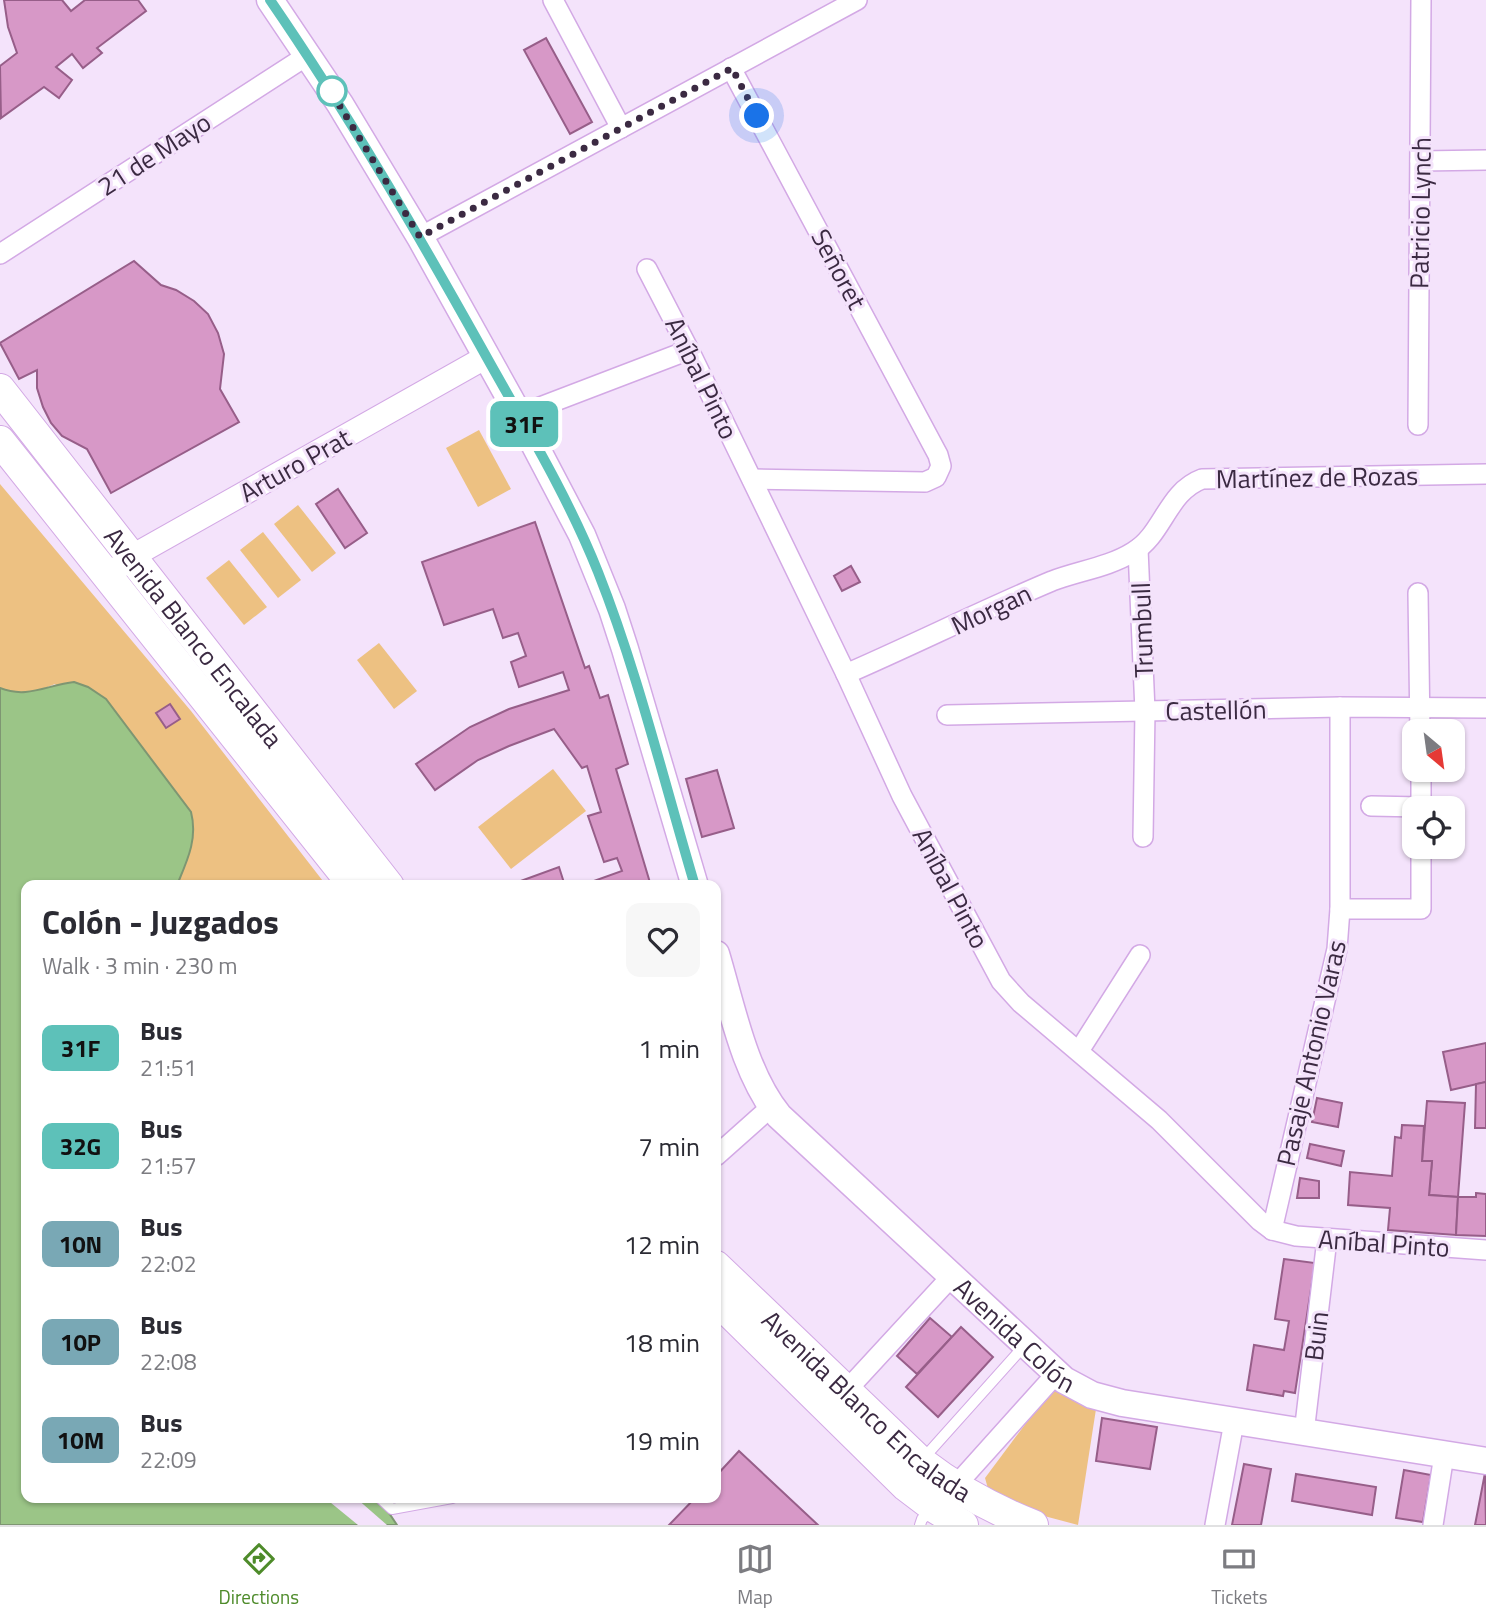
<!DOCTYPE html>
<meta charset="utf-8">
<style>
body{margin:0;font-family:"Titillium Web",sans-serif;background:#f7f7f7;color:#2b2b33;height:100vh;display:flex;flex-direction:column;font-size:26px;white-space:nowrap}
*{box-sizing:border-box;margin:0}
p{font-size:23px;color:#7c7c81}
.icon{flex:none;width:38px;height:38px;fill:none;stroke:currentColor;stroke-width:2;stroke-linecap:round;stroke-linejoin:round}
.map{position:relative;flex:1;overflow:hidden}
.side{position:absolute;left:21px;top:880px;width:700px;height:623px;display:flex;flex-direction:column;background:#fff;border-radius:14px;box-shadow:0 2px 5px #0004}
.side>*{flex:none}
.badge{padding:0 14px;border-radius:10px;font-size:24px;line-height:46px}
.needle{width:46px;rotate:151deg}
.buttons{position:absolute;left:1402px;top:719px;display:grid;gap:14px}
.buttons a{display:grid;place-items:center;width:63px;height:63px;border-radius:14px;background:#fff;box-shadow:0 2px 5px #0004;font-size:35px}
.you{position:absolute;width:35px;height:35px;margin:-18px;border:5px solid #fff;border-radius:50%;background:#1a73e8;box-shadow:0 0 0 10px #1a73e833}
.map>.badge{position:absolute;translate:-50% -50%;box-shadow:0 0 0 4px #fff}
.round{display:grid;place-items:center;flex:none;width:74px;height:74px;border-radius:14px;background:#f7f7f7}
.overview{display:flex;align-items:center;justify-content:space-between;height:119px;padding:0 21px}
h1{font-size:33px;font-weight:700;line-height:52px}
ul{padding:0;list-style:none}
li{display:flex;align-items:center;gap:21px;height:98px;padding:0 21px}
li div{flex:1}
li b{display:block;font-size:26px}
li em{font-style:normal}
li .badge{min-width:77px;font-weight:700;text-align:center}
.menu{display:flex;justify-content:space-around;align-items:center;height:98px;border-top:2px solid #e1e1e2;background:#fff;font-size:19px;color:#7c7c81}
.menu a{display:grid;justify-items:center;gap:4px}
.menu .active{color:#4e8b2a}
.map>svg:first-child{display:block}
.green{fill:#edc182}
.water{fill:#9bc587;stroke:#7e9672;stroke-width:2}
.pier{fill:#f4e3fb}
.building{fill:#d798c7;stroke:#975e89;stroke-width:2}
.lines{fill:none;stroke-linecap:round;stroke-linejoin:round}
.service-casing{stroke:#d3a9e5;stroke-width:12}
.minor-casing{stroke:#d3a9e5;stroke-width:22}
.tertiary-casing{stroke:#d3a9e5;stroke-width:25}
.secondary-casing{stroke:#d3a9e5;stroke-width:29}
.primary-casing{stroke:#d3a9e5;stroke-width:32}
.service{stroke:#fff;stroke-width:10}
.minor{stroke:#fff;stroke-width:19}
.tertiary{stroke:#fff;stroke-width:23}
.secondary{stroke:#fff;stroke-width:26}
.primary{stroke:#fff;stroke-width:30}
.line-casing{stroke:#fff;stroke-width:16}
.line{stroke:#5dc1b9;stroke-width:10}
.walk{stroke:#3b2a42;stroke-width:7;stroke-dasharray:0 12.6}
.stop-dot{fill:#fff;stroke:#5dc1b9;stroke-width:3.5}
.labels{text-anchor:middle;dominant-baseline:central;stroke-width:6;stroke-linejoin:round;paint-order:stroke}
.street-label{font-size:26px;fill:#3b2a42;stroke:#f4e3fb}
</style>
<div class="map">
<svg width="1486" height="1525" viewBox="0 0 1486 1525">
<rect width="100%" height="100%" fill="#f4e3fb"/>
<g class="green">
<path d="M479,430L511,489L478,507L446,448Z"/>
<path d="M0,484L191,711L326,885H177C187,861 198,839 191,813L55,684C36,692 19,696 0,688Z"/>
<path d="M298,505L336,553L312,572L274,524Z"/>
<path d="M263,532L301,580L278,598L240,550Z"/>
<path d="M229,560L267,607L244,625L206,578Z"/>
<path d="M379,643L417,691L394,709L357,660Z"/>
<path d="M553,769L586,811L511,869L478,827Z"/>
<path d="M1053,1387L1096,1409L1078,1525L1033,1513L989,1492L985,1478Z"/>
</g>
<path class="water" d="M74,682L88,687L106,699L191,812C198,839 187,861 177,885L26,886V1498H379L397,1525H0V688C27,699 47,685 74,682Z"/>
<path class="pier" d="M325,1498H356L387,1525H358Z"/>
<g class="building">
<path d="M4,0H62L71,11L85,0H138L146,11L97,48L102,53L83,68L72,54L56,67L72,80L59,98L44,87L1,118L0,66L17,53L8,27Z"/>
<path d="M546,38L592,122L570,134L524,50Z"/>
<path d="M134,261L161,285L176,290L194,301L208,314L218,333L224,354L220,389L239,422L111,493L87,449L62,436L51,423L43,407L37,388V370L19,379L0,343Z"/>
<path d="M338,489L367,533L345,548L316,504Z"/>
<path d="M535,522L585,668L589,666L600,698L608,695L628,764L616,769L651,886H580L622,871L617,858L604,862L588,816L601,812L587,766L582,768L554,729L509,746L478,760L435,790L416,764L470,727L509,709L569,690L563,672L519,687L511,662L526,656L518,633L503,638L493,609L444,625L422,562Z"/>
<path d="M851,566L860,582L842,591L834,576Z"/>
<path d="M170,704L180,719L166,728L156,713Z"/>
<path d="M717,770L734,828L702,837L686,779Z"/>
<path d="M559,867L565,886H507Z"/>
<path d="M1486,1043V1082L1451,1090L1443,1052Z"/>
<path d="M1486,1082V1128H1475L1476,1084Z"/>
<path d="M1317,1098L1342,1103L1338,1127L1312,1122Z"/>
<path d="M1427,1101L1465,1103L1458,1197L1429,1195L1432,1161H1422Z"/>
<path d="M1402,1125L1424,1126L1422,1161H1432L1429,1195L1458,1197L1456,1235L1388,1230L1390,1208L1348,1205L1350,1172L1392,1176L1395,1137L1401,1138Z"/>
<path d="M1310,1144L1344,1151L1341,1166L1307,1158Z"/>
<path d="M1300,1178L1319,1181V1198H1297Z"/>
<path d="M1476,1193L1486,1194V1236L1456,1235L1458,1197H1476Z"/>
<path d="M1284,1259L1315,1263L1295,1393L1284,1391L1283,1396L1247,1390L1254,1345L1284,1350L1289,1321L1275,1319Z"/>
<path d="M930,1318L952,1337L917,1374L897,1356Z"/>
<path d="M961,1327L993,1357L938,1417L906,1387Z"/>
<path d="M1102,1418L1157,1427L1150,1469L1096,1461Z"/>
<path d="M739,1451L818,1525H669L695,1498H716V1476Z"/>
<path d="M1244,1464L1271,1469L1261,1525H1232Z"/>
<path d="M1404,1470L1431,1475L1423,1522L1396,1518Z"/>
<path d="M1485,1473L1486,1525H1475Z"/>
<path d="M1296,1474L1376,1487L1372,1515L1292,1501Z"/>
</g>
<g class="lines">
<defs>
<g id="service">
<path d="M922,1460L1024,1346"/>
<path d="M380,1498L392,1509L452,1498"/>
<path d="M920,1525L922,1519L932,1511"/>
</g>
<g id="minor">
<path d="M553,0L621,128"/>
<path d="M731,68L938,455L941,466L936,477L925,482L752,479"/>
<path d="M1420,161L1486,160"/>
<path d="M420,237L857,0"/>
<path d="M0,254L308,55"/>
<path d="M647,269L689,350L846,674L902,796L1001,981L1021,1003L1159,1120L1260,1221L1272,1230L1296,1236L1486,1250"/>
<path d="M519,415L689,350"/>
<path d="M1418,425L1421,0"/>
<path d="M1138,549L1145,711L1143,837"/>
<path d="M1418,593L1420,732"/>
<path d="M846,674C915,644 983,610 1052,581C1078,571 1109,567 1133,552C1163,535 1167,492 1202,479L1486,474"/>
<path d="M947,715L1340,707L1486,708"/>
<path d="M1421,770V808"/>
<path d="M1371,806L1421,807"/>
<path d="M1340,909H1421V847"/>
<path d="M1079,1051L1140,955"/>
<path d="M716,1156L771,1107"/>
<path d="M1272,1230L1337,949L1340,909V707"/>
<path d="M845,1392L951,1277"/>
<path d="M1304,1433L1327,1239"/>
<path d="M949,1493L1056,1374"/>
<path d="M1215,1525L1234,1422"/>
<path d="M1433,1525L1444,1455"/>
</g>
<path id="tertiary" d="M119,567L131,557L486,357"/>
<g id="secondary">
<path d="M270,0L340,104L420,237L519,415L582,535L612,609L625,649L695,886"/>
<path id="s1" d="M716,954C732,1007 744,1073 779,1116L1064,1380L1092,1395L1122,1403L1486,1461"/>
</g>
<g id="primary">
<path id="s2" d="M0,389L389,886"/>
<path d="M0,441L354,886"/>
<path id="s3" d="M716,1266L921,1462C956,1489 992,1509 1033,1525"/>
<path d="M716,1299L906,1486L935,1508L963,1525"/>
</g>
</defs>
<use href="#service" class="service-casing"/>
<use href="#minor" class="minor-casing"/>
<use href="#tertiary" class="tertiary-casing"/>
<use href="#secondary" class="secondary-casing"/>
<use href="#primary" class="primary-casing"/>
<use href="#service" class="service"/>
<use href="#minor" class="minor"/>
<use href="#tertiary" class="tertiary"/>
<use href="#secondary" class="secondary"/>
<use href="#primary" class="primary"/>
</g>
<g class="lines">
<defs>
<path id="line" d="M270,0C347,112 415,229 481,347C522,421 567,494 598,572C638,673 664,782 695,886"/>
</defs>
<use href="#line" class="line-casing"/>
<use href="#line" class="line"/>
<path class="walk" d="M332,91L329,88L420,237L732,68L757,116"/>
</g>
<circle class="stop-dot" cx="332" cy="91" r="14"/>
<g class="labels">
<g class="street-label">
<text transform="translate(154 154) rotate(-33)">21 de Mayo</text>
<text transform="translate(1420 213) rotate(-89)">Patricio Lynch</text>
<text transform="translate(839 269) rotate(62)">Señoret</text>
<text transform="translate(702 378) rotate(64)">Aníbal Pinto</text>
<text transform="translate(295 465) rotate(-29)">Arturo Prat</text>
<text transform="translate(1317 477) rotate(-1)">Martínez de Rozas</text>
<text transform="translate(991 609) rotate(-25)">Morgan</text>
<text transform="translate(1142 630) rotate(-92)">Trumbull</text>
<text stroke="none"><textPath href="#s2" startOffset="315">Avenida Blanco Encalada</textPath></text>
<text transform="translate(1216 710) rotate(-1)">Castellón</text>
<text transform="translate(951 888) rotate(62)">Aníbal Pinto</text>
<text transform="translate(1311 1053) rotate(-77)">Pasaje Antonio Varas</text>
<text transform="translate(1384 1243) rotate(4)">Aníbal Pinto</text>
<text stroke="none"><textPath href="#s1" startOffset="497">Avenida Colón</textPath></text>
<text transform="translate(1316 1336) rotate(-83)">Buin</text>
<text stroke="none"><textPath href="#s3" startOffset="206">Avenida Blanco Encalada</textPath></text>
</g>
</g>
</svg>
<div class="buttons">
<a><svg class="needle" viewBox="-14 -14 28 28"><path d="M0-13l5 13h-10z" fill="#e53935"/><path d="M0 13l5-13h-10z" fill="#7c7c81"/></svg></a>
<a><svg class="icon" aria-label="locate" viewBox="0 0 24 24"><circle cx="12" cy="12" r="6"/><path d="M12 2v4M12 18v4M2 12h4M18 12h4"/></svg></a>
</div>
<div class="you" style="left:757px;top:116px"></div>
<b class="badge" style="left:524px;top:424px;background:#5dc1b9;color:#111">31F</b>
<section class="side">
<div class="overview"><div><h1>Colón - Juzgados</h1><p>Walk · 3 min · 230 m</p></div><a class="round"><svg class="icon" aria-label="heart" viewBox="0 0 24 24"><path d="M12 20l-8-8c-3-5 5-10 8-4 3-6 11-1 8 4z"/></svg></a></div>
<ul>
<li><span class="badge" style="background:#5dc1b9;color:#111">31F</span><div><b>Bus</b><p>21:51</p></div><em>1 min</em></li>
<li><span class="badge" style="background:#5dc1b9;color:#111">32G</span><div><b>Bus</b><p>21:57</p></div><em>7 min</em></li>
<li><span class="badge" style="background:#79a8b5;color:#111">10N</span><div><b>Bus</b><p>22:02</p></div><em>12 min</em></li>
<li><span class="badge" style="background:#79a8b5;color:#111">10P</span><div><b>Bus</b><p>22:08</p></div><em>18 min</em></li>
<li><span class="badge" style="background:#79a8b5;color:#111">10M</span><div><b>Bus</b><p>22:09</p></div><em>19 min</em></li>
</ul>
</section>
</div>
<nav class="menu">
<a class="active"><svg class="icon" aria-label="directions" viewBox="0 0 24 24"><path d="M12 3l9 9-9 9-9-9zM9 14v-3h6M13 9l2 2-2 2"/></svg>Directions</a>
<a><svg class="icon" aria-label="map" viewBox="0 0 24 24"><path d="M3 6l6-2 6 2 6-2v14l-6 2-6-2-6 2zM9 4v14M15 6v14"/></svg>Map</a>
<a><svg class="icon" aria-label="tickets" viewBox="0 0 24 24"><path d="M3 7h18v10H3zM15 7v10"/></svg>Tickets</a>
</nav>
